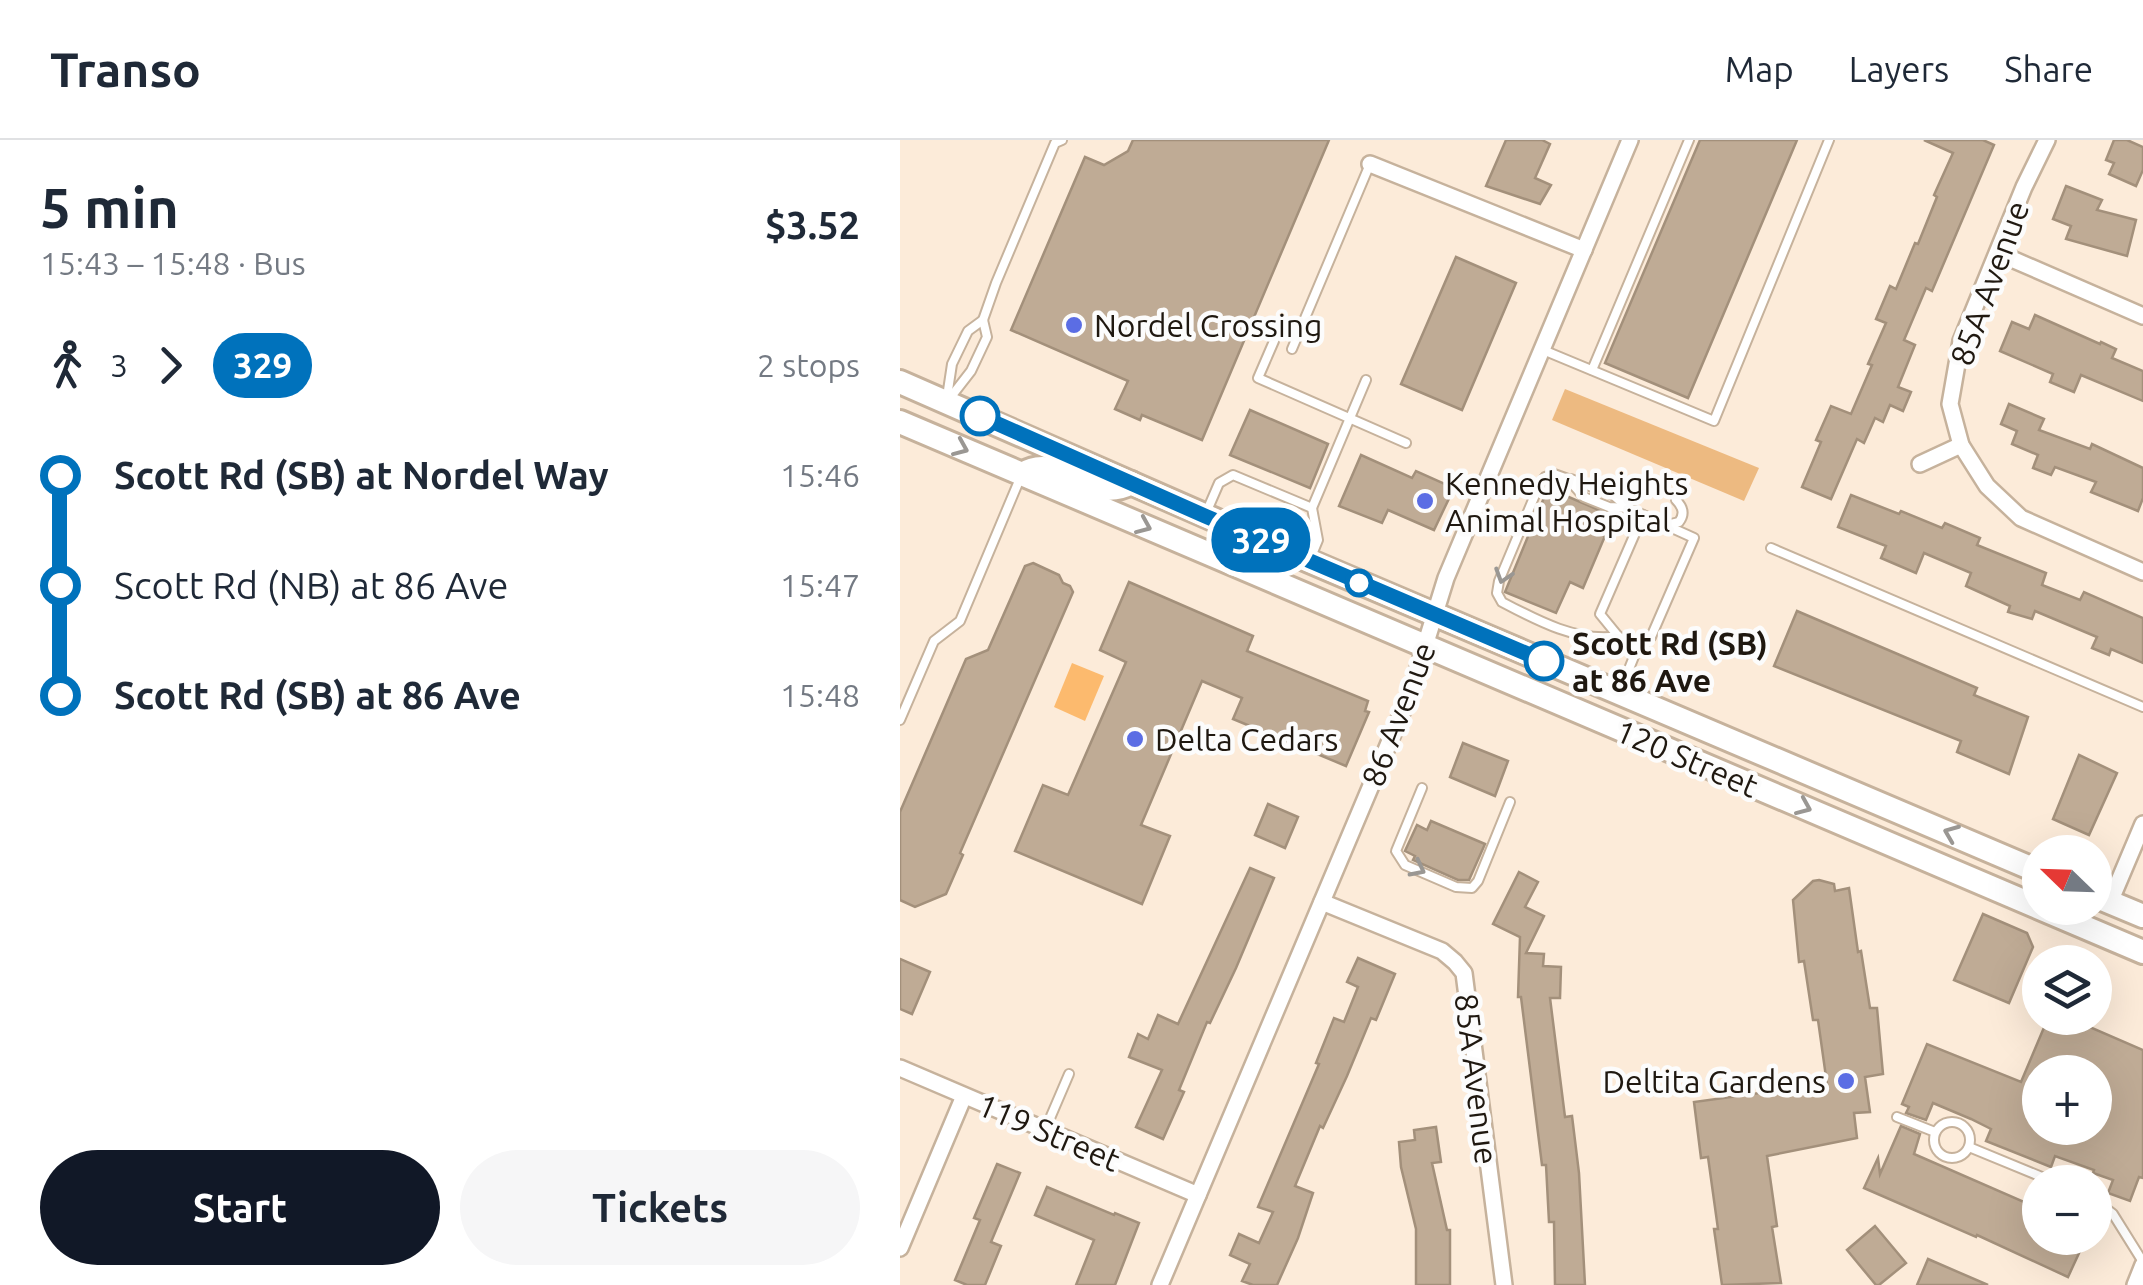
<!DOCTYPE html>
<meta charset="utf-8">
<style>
body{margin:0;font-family:Ubuntu,sans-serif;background:#f6f6f7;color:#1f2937;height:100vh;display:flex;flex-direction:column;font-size:38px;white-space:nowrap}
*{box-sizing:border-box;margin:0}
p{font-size:32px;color:#747a83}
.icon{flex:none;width:55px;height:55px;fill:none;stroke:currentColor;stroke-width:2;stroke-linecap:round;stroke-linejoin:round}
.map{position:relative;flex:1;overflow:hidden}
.side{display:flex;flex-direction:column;background:#fff;width:900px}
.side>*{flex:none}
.badge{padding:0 20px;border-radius:32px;font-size:35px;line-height:65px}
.needle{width:65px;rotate:293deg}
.tools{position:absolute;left:1122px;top:695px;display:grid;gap:20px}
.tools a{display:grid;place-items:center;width:90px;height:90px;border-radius:50%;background:#fff;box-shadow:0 10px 40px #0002;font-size:50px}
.map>.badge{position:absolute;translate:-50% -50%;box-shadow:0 0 0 5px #fff}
.legs{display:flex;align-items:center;gap:15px;height:110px;padding:0 40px;font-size:32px}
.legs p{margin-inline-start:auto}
.headline{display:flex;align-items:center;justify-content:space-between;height:170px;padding:0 40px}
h1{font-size:55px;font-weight:700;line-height:75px}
.action{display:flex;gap:20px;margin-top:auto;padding:20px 40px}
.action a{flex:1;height:115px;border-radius:60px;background:#111827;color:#fff;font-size:40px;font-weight:700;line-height:115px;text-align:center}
.action a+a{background:#f6f6f7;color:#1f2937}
ul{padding:0 40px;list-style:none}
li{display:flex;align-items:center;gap:35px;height:110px;font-size:38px}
li i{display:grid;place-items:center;width:15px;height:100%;margin:0 12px;background:currentColor}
li i::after{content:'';width:25px;height:25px;margin:-12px;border:8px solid;border-radius:50%;background:#fff}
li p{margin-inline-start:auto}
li:first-child i{background:linear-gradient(#0000 50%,currentColor 0)}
li:last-child i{background:linear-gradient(currentColor 50%,#0000 0)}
header{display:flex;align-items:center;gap:60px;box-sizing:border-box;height:140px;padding:0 50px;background:#fff;border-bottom:2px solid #e0e1e3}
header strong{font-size:48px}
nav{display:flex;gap:55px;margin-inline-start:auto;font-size:35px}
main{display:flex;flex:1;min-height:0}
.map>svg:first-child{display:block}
.green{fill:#edba81}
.water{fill:#fcba6e}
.building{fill:#bfab95;stroke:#a3907b;stroke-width:2.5;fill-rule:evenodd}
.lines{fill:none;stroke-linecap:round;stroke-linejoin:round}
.service-casing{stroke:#c6b29c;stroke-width:12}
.minor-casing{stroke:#c6b29c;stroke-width:20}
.secondary-casing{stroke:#c6b29c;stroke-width:28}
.service{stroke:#fff;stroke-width:8}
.minor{stroke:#fff;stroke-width:15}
.secondary{stroke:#fff;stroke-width:22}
.oneway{stroke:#9a9793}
.line-1-casing{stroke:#fff;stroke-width:22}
.line-1{stroke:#0072bc;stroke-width:15}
.poi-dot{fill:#5b6de4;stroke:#fcfcfc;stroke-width:4}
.stop-1-dot{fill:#fff;stroke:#0072bc;stroke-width:5}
.labels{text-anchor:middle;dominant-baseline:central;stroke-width:9;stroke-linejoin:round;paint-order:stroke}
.street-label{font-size:32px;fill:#1f1810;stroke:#fcfcfc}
.poi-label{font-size:32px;fill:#1f1810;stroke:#fcfcfc;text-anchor:start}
.stop-label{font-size:32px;font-weight:bold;fill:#1f1810;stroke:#fcfcfc;text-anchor:start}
</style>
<header>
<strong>Transo</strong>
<nav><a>Map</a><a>Layers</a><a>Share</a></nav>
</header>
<main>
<section class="side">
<div class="headline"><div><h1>5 min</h1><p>15:43 – 15:48 · Bus</p></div><b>$3.52</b></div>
<div class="legs"><svg class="icon" aria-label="walk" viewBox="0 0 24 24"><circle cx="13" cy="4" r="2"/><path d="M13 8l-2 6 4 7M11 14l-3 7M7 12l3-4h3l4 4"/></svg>3<svg class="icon" aria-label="forward" viewBox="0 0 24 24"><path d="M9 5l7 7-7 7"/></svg><b class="badge" style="background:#0072bc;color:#fff">329</b><p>2 stops</p></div>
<ul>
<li><i style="color:#0072bc"></i><b>Scott Rd (SB) at Nordel Way</b><p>15:46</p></li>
<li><i style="color:#0072bc"></i><span>Scott Rd (NB) at 86 Ave</span><p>15:47</p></li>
<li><i style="color:#0072bc"></i><b>Scott Rd (SB) at 86 Ave</b><p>15:48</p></li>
</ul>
<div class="action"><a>Start</a><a>Tickets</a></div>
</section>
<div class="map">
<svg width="1243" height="1145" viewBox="0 0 1243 1145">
<rect width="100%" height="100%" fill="#fcebd9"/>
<path class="green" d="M665,249L859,328L844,361L652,280Z"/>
<path class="water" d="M172,523L204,536L185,581L154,567Z"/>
<g class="building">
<path d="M233,0H429L302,300L242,275L240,280L215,269L228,241L111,190L185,17L204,25L228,11Z"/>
<path d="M606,0H642L650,4L635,38L651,45L640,64L586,46Z"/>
<path d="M800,0H897L788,258L705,223Z"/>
<path d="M1024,0H1083L1094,5L1032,151L1026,148L1004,200L1015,205L998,247L1011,252L1003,271L990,265L983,282L975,278L964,303L957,299L931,359L902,347L921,302L916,300L931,266L951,274L972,225L968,224L986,183L976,179L990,146L996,149L1015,103L1018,104L1037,57L1034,55L1053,13Z"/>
<path d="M1214,0H1227L1243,7V30L1236,46L1209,34L1214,23L1206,20Z"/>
<path d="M1166,46L1202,60L1197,70L1236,80L1227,116L1166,99L1171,86L1153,79Z"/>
<path d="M556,117L616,143L562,270L501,244Z"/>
<path d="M1135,175L1200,204L1201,202L1216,209L1212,218L1243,231V261L1181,235L1174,252L1150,242L1153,234L1100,211L1112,182L1129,189Z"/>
<path d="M1109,264L1144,279L1139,290L1190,309L1192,304L1243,328V358L1238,371L1191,352L1196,342L1155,327L1151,335L1133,328L1138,315L1112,304L1117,291L1101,284Z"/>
<path d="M350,270L428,304L410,348L330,315Z"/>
<path d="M461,315L512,338L516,331L554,348L534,390L488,370L482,383L439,366Z"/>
<path d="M648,348L708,374L700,393L705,396L683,448L670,442L656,473L605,452Z"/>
<path d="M951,355L999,374L1001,371L1042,388L1045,383L1080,398L1077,405L1146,433L1142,445L1180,460L1184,452L1243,478V523L1211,509L1209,515L1192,508L1197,497L1135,471L1132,479L1108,472L1110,466L1066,446L1071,433L1024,413L1016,433L981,418L986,406L938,387Z"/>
<path d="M133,423L159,435L163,443L170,446L173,452L60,713L63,715L46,754L15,767L0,760V672L66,519L88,510L125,426Z"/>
<path d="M229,442L353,496L347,511L468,561L465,571L469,572L446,626L333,579L342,558L302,541L241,685L270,696L242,764L115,711L143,645L168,655L226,522L200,510Z"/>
<path d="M897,471L1077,548L1074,555L1128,577L1109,634L1057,612L1061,601L874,526Z"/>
<path d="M563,603L608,621L595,656L550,637Z"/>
<path d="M1179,615L1217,633L1189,695L1153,679Z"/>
<path d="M368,664L398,677L385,708L355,695Z"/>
<path d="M531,681L585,704L569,740H558L513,720L515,716L505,711L517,685L527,690Z"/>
<path d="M350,728L374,738L336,828L310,883L307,882L279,950L284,952L263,999L236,987L262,930L229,917L238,894L248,899L258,875L278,884Z"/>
<path d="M619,732L638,742L625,767L644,776L626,813L644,814L643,826L661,827L660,858H650L665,977L672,976L679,1033L685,1145H655L654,1082H649L646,1025H642L621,857H618L620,797L593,784Z"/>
<path d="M919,740L934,744L935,751L949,748L958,812L961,811L970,868H977L983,934L965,937L970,972L954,973L957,998L867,1016L877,1086L872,1087L881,1143L822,1145L814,1089H818L808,1017L801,1018L794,962L927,944L918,880H913L904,821L899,822L893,760L913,741Z"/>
<path d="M1083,774L1127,793L1133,807L1109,863L1054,840Z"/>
<path d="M458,818L495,834L476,880L471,878L447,936L423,988L420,986L395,1046L413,1053L398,1098L377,1145H353L342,1141L350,1124L330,1115L339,1094L359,1103L373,1072L358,1067L419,924L416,923L434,878L444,882L458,847L447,842Z"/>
<path d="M0,819L30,832L12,874L0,869Z"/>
<path d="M1148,878H1169L1243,910V1038L1239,1037L1230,1061L1208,1053L1213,1040L1193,1033L1194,1030L1155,1016L1151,1027L1086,1001L1091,989L1071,979L1033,963L1026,980L1006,973L1009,967L1002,964L1027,904L1121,942ZM1140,932H1195V988H1140Z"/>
<path d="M1001,986L1020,994L1014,1014L1140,1069V1098H1186L1168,1137L1077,1095L1076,1097L964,1048L978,1018L980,1034Z"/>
<path d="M536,987L541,1022L532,1023L547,1090H550V1145H516V1089L501,1027L499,1002L515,1000L514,990Z"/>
<path d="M97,1024L120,1033L91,1102L101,1106L85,1145H67L55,1140L80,1080L74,1078Z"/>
<path d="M147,1047L214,1075L215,1073L239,1083L215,1145H176L194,1100L135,1075Z"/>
<path d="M975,1086L1006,1123L979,1145H976L947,1110Z"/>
<path d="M1028,1119L1088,1145H1017Z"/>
</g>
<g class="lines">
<defs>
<g id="service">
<path d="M374,201L358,238L506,303"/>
<path d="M392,209L470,24"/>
<path d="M643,210L814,281L929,0"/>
<path d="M692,230L789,0"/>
<path d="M47,257L52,224L68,191L83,180"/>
<path d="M50,258L71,231L87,197L83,180L96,143L155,3L162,0"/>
<path d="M671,339L713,355L728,368"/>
<path d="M412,368L466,240"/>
<path d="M306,373L319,343L333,335L412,368L418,400L411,417"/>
<path d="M767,385L779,382C785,374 783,367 776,360"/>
<path d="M871,408L1243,567"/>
<path d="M718,496C679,503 636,480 602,462L597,453L599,441L640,343L645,337L654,334L668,339L684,357L709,367L728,368L794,398L751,497L737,509L721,549"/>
<path d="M737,509L718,496L700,474L743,375"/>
<path d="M0,580L34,501L60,481L121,336"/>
<path d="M522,648L496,711L505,725L556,747L572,748L578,741L610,662"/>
<path d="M997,977L1035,992"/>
<circle cx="1052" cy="1000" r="18"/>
<path d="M145,990L169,934"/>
<path d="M1069,1007L1154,1042"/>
<path d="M1195,1060L1213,1074L1243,1122"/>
</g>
<g id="minor">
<path d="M1147,0L1124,47L1061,201L1050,264L1061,305L1087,346L1121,378L1243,432"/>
<path d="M470,24L684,110"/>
<path d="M1098,113L1243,176"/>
<path d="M1020,324L1061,305"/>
<path d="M422,762L542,811L555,822L564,833L604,1145"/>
<path d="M1210,762L1243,684"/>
<path d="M0,928L298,1055"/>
<path d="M0,1108L64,956"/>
<path d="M260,1145L511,551L546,438L730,0"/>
<path d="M1235,1145L1243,1125"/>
</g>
<g id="secondary">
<path d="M0,242L409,421L1140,732"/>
<path d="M0,282L1243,812"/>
<path d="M122,334C160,310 189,366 231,343"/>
<path d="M1195,756L1243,776"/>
</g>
</defs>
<use href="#service" class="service-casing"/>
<use href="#minor" class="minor-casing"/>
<use href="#secondary" class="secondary-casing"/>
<use href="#service" class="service"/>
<use href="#minor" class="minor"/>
<use href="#secondary" class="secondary"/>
</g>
<defs><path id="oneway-chevron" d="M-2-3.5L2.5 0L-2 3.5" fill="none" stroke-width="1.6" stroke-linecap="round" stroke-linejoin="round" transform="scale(2.5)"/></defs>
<g class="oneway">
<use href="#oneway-chevron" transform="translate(61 308) rotate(23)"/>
<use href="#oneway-chevron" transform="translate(244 386) rotate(23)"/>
<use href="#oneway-chevron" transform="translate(603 436) rotate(108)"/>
<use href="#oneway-chevron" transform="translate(904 667) rotate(23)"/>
<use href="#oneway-chevron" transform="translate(1051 693) rotate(-158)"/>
<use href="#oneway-chevron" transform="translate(518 729) rotate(27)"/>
</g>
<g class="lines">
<defs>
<path id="line-1" d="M80,276L305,376L644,521"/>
</defs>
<use href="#line-1" class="line-1-casing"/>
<use href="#line-1" class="line-1"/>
</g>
<g class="poi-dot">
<circle cx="174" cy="185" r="10"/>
<circle cx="525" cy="361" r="10"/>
<circle cx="235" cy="599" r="10"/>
<circle cx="946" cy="941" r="10"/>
</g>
<g class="stop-1-dot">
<circle cx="80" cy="276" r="18"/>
<circle cx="459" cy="443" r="12"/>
<circle cx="644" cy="521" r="18"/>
</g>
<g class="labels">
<g class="street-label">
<text transform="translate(1089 143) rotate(-70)">85A Avenue</text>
<text transform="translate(498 574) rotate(-69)">86 Avenue</text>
<text transform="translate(787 618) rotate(23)">120 Street</text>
<text transform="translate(577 939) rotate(83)">85A Avenue</text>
<text transform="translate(149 992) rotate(23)">119 Street</text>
</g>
<g class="poi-label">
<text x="194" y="185">Nordel Crossing</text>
<text x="545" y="343">Kennedy Heights<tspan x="545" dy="37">Animal Hospital</tspan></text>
<text x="255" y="599">Delta Cedars</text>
<text x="926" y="941" text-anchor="end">Deltita Gardens</text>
</g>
<g class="stop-label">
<text x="672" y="503">Scott Rd (SB)<tspan x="672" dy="37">at 86 Ave</tspan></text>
</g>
</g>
</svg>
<div class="tools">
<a><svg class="needle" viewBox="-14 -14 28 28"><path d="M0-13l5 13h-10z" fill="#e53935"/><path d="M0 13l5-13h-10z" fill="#747a83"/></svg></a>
<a><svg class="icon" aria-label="layers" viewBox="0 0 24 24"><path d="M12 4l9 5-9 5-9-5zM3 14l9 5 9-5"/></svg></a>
<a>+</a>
<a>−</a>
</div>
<b class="badge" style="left:361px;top:400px;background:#0072bc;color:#fff">329</b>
</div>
</main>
